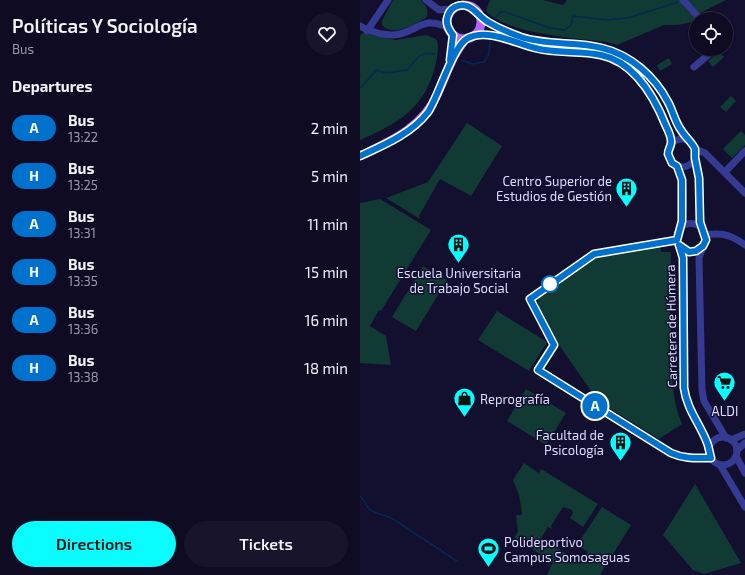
<!DOCTYPE html>
<meta charset="utf-8">
<style>
body{margin:0;font-family:"Exo 2",sans-serif;background:#17142b;color:#f1f3f6;height:100vh;display:flex;flex-direction:column;font-size:15px;white-space:nowrap}
*{box-sizing:border-box;margin:0}
p{font-size:13px;color:#9b9ba6}
.icon{flex:none;width:22px;height:22px;fill:none;stroke:currentColor;stroke-width:2;stroke-linecap:round;stroke-linejoin:round}
.map{position:relative;flex:1;overflow:hidden}
.sheet{display:flex;flex-direction:column;background:#0e0b23;width:360px}
.sheet>*{flex:none}
.badge{padding:0 8px;border-radius:13px;font-size:14px;line-height:26px}
.controls{position:absolute;left:329px;top:12px;display:grid;gap:8px}
.controls a{display:grid;place-items:center;width:44px;height:44px;border-radius:50%;background:#0e0b23;box-shadow:0 1px 3px #0004,0 0 0 1px #2e2b41;font-size:20px}
.map>.badge{position:absolute;translate:-50% -50%;box-shadow:0 0 0 2px #fff}
h2{padding:0 12px;font-size:15px;line-height:36px}
.round{display:grid;place-items:center;flex:none;width:42px;height:42px;border-radius:21px;background:#17142b}
.overview{display:flex;align-items:center;justify-content:space-between;height:68px;padding:0 12px}
h1{font-size:19px;font-weight:600;line-height:30px}
.cta{display:flex;gap:8px;margin-top:auto;padding:8px 12px}
.cta a{flex:1;height:46px;border-radius:24px;background:#09fdff;color:#111;font-size:16px;font-weight:600;line-height:46px;text-align:center}
.cta a+a{background:#17142b;color:#f1f3f6}
ul{padding:0;list-style:none}
li{display:flex;align-items:center;gap:12px;height:48px;padding:0 12px}
li div{flex:1}
li b{display:block;font-size:15px}
li em{font-style:normal}
li .badge{min-width:44px;font-weight:700;text-align:center}
main{display:flex;flex:1;min-height:0}
.map>svg:first-child{display:block}
.green{fill:#113a35}
.lines{fill:none;stroke-linecap:round;stroke-linejoin:round}
.stream{stroke:#052853;stroke-width:1.5}
.minor{stroke:#353a93;stroke-width:7}
.major{stroke:#b764ff;stroke-width:9}
.line-casing{stroke:#fff;stroke-width:9}
.line{stroke:#0072ce;stroke-width:6}
.stop-dot{fill:#fff;stroke:#0072ce;stroke-width:2}
.labels{text-anchor:middle;dominant-baseline:central;stroke-width:3;stroke-linejoin:round;paint-order:stroke}
.poi-label{font-size:13px;fill:#deddff;stroke:#120f2f;text-anchor:end}
.street-label{font-size:13px;fill:#deddff;stroke:#120f2f}
</style>
<main>
<section class="sheet">
<div class="overview"><div><h1>Políticas Y Sociología</h1><p>Bus</p></div><a class="round"><svg class="icon" aria-label="heart" viewBox="0 0 24 24"><path d="M12 20l-8-8c-3-5 5-10 8-4 3-6 11-1 8 4z"/></svg></a></div>
<h2>Departures</h2>
<ul>
<li><span class="badge" style="background:#0072ce;color:#fff">A</span><div><b>Bus</b><p>13:22</p></div><em>2 min</em></li>
<li><span class="badge" style="background:#0072ce;color:#fff">H</span><div><b>Bus</b><p>13:25</p></div><em>5 min</em></li>
<li><span class="badge" style="background:#0072ce;color:#fff">A</span><div><b>Bus</b><p>13:31</p></div><em>11 min</em></li>
<li><span class="badge" style="background:#0072ce;color:#fff">H</span><div><b>Bus</b><p>13:35</p></div><em>15 min</em></li>
<li><span class="badge" style="background:#0072ce;color:#fff">A</span><div><b>Bus</b><p>13:36</p></div><em>16 min</em></li>
<li><span class="badge" style="background:#0072ce;color:#fff">H</span><div><b>Bus</b><p>13:38</p></div><em>18 min</em></li>
</ul>
<div class="cta"><a>Directions</a><a>Tickets</a></div>
</section>
<div class="map">
<svg width="385" height="575" viewBox="0 0 385 575">
<rect width="100%" height="100%" fill="#120f2f"/>
<g class="green">
<path d="M33,0H61C66,6 70,11 66,18C53,24 34,38 22,25V21Z"/>
<path d="M130,0H183L203,5L207,0H366L338,14L336,21L318,25H304L257,45L247,42C217,38 147,34 126,11Z"/>
<path d="M2,33L36,40L66,35L76,39C80,45 77,56 76,63C65,109 40,122 0,140V36Z"/>
<path d="M359,52L364,57L353,67L348,61Z"/>
<path d="M309,58L312,64L300,71L297,65Z"/>
<path d="M371,96L376,101L366,112L360,107Z"/>
<path d="M107,123L142,146L111,196L80,179L59,216L60,219L26,198L68,182Z"/>
<path d="M381,131L385,135V145L372,158L363,149Z"/>
<path d="M20,199L71,230L21,311L19,310L10,326L26,336L31,365L0,363V203Z"/>
<path d="M300,247L301,252H311C310,285 310,318 311,351C312,376 312,401 322,424L299,439L238,401L197,342L178,304V299L239,255Z"/>
<path d="M63,266L87,280L56,331L32,317Z"/>
<path d="M137,311L187,342L169,371L118,340Z"/>
<path d="M166,389L206,413L186,445L147,421Z"/>
<path d="M164,463L179,473L181,469L238,504L223,527L210,518L213,513L212,510L203,507L191,526L192,529L188,527L181,538L221,563L228,552L217,545L242,507L271,525L240,575H187L193,562L154,538L158,531L156,515H161L162,513L159,495L153,480Z"/>
<path d="M335,484L381,563L344,574L333,570L303,535Z"/>
</g>
<g class="lines">
<g class="stream">
<path d="M136,17L141,12H145L190,28L205,30L211,25L213,16L246,20L268,18L318,2"/>
<path d="M102,60L112,64L124,62L129,54L130,41"/>
<path d="M0,88L17,70L26,73L47,70C57,60 57,51 75,54"/>
<path d="M0,496C4,499 6,505 9,509C13,513 26,515 33,519L97,561"/>
</g>
<g class="minor">
<path d="M66,0L79,10L92,9"/>
<path d="M323,0L340,19"/>
<path d="M119,14C160,57 231,30 273,62C284,70 294,80 302,92C312,107 317,125 328,140"/>
<path d="M0,26C9,32 29,37 40,34C61,28 64,17 87,27"/>
<path d="M7,31L28,0"/>
<path d="M115,35C130,35 146,38 160,42C169,45 177,48 186,50C204,54 223,51 241,55C280,62 302,108 311,143"/>
<path d="M334,67L355,49"/>
<circle cx="322" cy="153" r="14"/>
<path d="M335,149L345,153L385,193"/>
<path d="M335,158L339,178L340,215L342,228"/>
<path d="M317,166C325,184 325,209 320,228"/>
<path d="M365,172L385,151"/>
<path d="M345,235C362,232 371,235 385,245"/>
<path d="M319,245C327,254 334,252 343,246"/>
<circle cx="363" cy="451" r="14"/>
<path d="M371,440L385,434"/>
<path d="M349,449C343,426 327,413 324,388L323,258C322,251 316,242 317,234C321,220 341,220 345,234C347,241 341,250 339,258L342,390L344,401L366,438"/>
<path d="M377,450L385,443"/>
<path d="M376,456L385,473"/>
<path d="M360,465L385,507"/>
</g>
<g class="major">
<circle cx="104" cy="22" r="17"/>
<path d="M0,156C31,141 62,128 77,95C86,76 92,54 107,38"/>
</g>
</g>
<g class="lines">
<defs>
<path id="line" d="M0,156C24,145 51,134 68,112C79,96 93,45 108,38C127,28 155,43 175,48C197,54 219,50 241,55C275,62 294,96 306,126C308,130 312,138 311,143C311,146 308,150 308,154L312,163L317,166L322,180V221L317,240L234,254L170,299L194,345L178,370L311,453C324,459 336,458 351,458C349,451 349,446 346,440C338,421 327,409 324,388L323,258L319,245L329,252L336,251L343,246L346,240L340,222L339,178L335,158V149C332,142 325,137 321,130C315,122 313,111 308,102C295,77 271,55 242,48C216,41 188,46 161,37C150,33 138,28 128,22C117,16 111,0 95,7C91,9 88,14 87,19C86,25 89,30 93,35L90,60"/>
</defs>
<use href="#line" class="line-casing"/>
<use href="#line" class="line"/>
</g>
<defs>
<symbol id="building-pin" viewBox="-11 -11 22 30"><path d="M0 17L-7.5 6A9.5 9.5 0 1 1 7.5 6Z" fill="#09fdff" stroke="#120f2f"/><path d="M-4-6H4V6H1V3H-1V6H-4ZM-2.5-4.3h1.7v1.8h-1.7ZM.8-4.3h1.7v1.8H.8ZM-2.5-1h1.7V.8h-1.7ZM.8-1h1.7V.8H.8Z" fill="#111"/></symbol>
<symbol id="supermarket-pin" viewBox="-11 -11 22 30"><path d="M0 17L-7.5 6A9.5 9.5 0 1 1 7.5 6Z" fill="#09fdff" stroke="#120f2f"/><path d="M-6-5.5h2.5l.6 2H6L4.5 2H-2.5L-4.4-4H-6ZM-1.5 3.2a1.3 1.3 0 1 0 .1 0ZM3 3.2a1.3 1.3 0 1 0 .1 0Z" fill="#111"/></symbol>
<symbol id="shop-pin" viewBox="-11 -11 22 30"><path d="M0 17L-7.5 6A9.5 9.5 0 1 1 7.5 6Z" fill="#09fdff" stroke="#120f2f"/><path d="M-5-2.5h2.3a2.7 3.5 0 0 1 5.4 0H5L5.5 6h-11ZM-1.5-2.5h3a1.5 2.3 0 0 0-3 0Z" fill="#111"/></symbol>
<symbol id="stadium-pin" viewBox="-11 -11 22 30"><path d="M0 17L-7.5 6A9.5 9.5 0 1 1 7.5 6Z" fill="#09fdff" stroke="#120f2f"/><path d="M0-5a6.5 5 0 1 0 0 10a6.5 5 0 1 0 0-10ZM-3.5-1.8h7v3.6h-7Z" fill="#111"/></symbol>
</defs>
<g fill-rule="evenodd">
<use href="#building-pin" x="254" y="176" width="25" height="34"/>
<use href="#building-pin" x="86" y="232" width="25" height="34"/>
<use href="#supermarket-pin" x="352" y="370" width="25" height="34"/>
<use href="#shop-pin" x="92" y="386" width="25" height="34"/>
<use href="#building-pin" x="248" y="430" width="25" height="34"/>
<use href="#stadium-pin" x="116" y="536" width="25" height="34"/>
</g>
<circle class="stop-dot" cx="190" cy="284" r="8"/>
<g class="labels">
<g class="poi-label">
<text x="252" y="181">Centro Superior de<tspan x="252" dy="15">Estudios de Gestión</tspan></text>
<text x="99" y="273" text-anchor="middle">Escuela Universitaria<tspan x="99" dy="15">de Trabajo Social</tspan></text>
<text x="120" y="399" text-anchor="start">Reprografía</text>
<text x="365" y="411" text-anchor="middle">ALDI</text>
<text x="244" y="435">Facultad de<tspan x="244" dy="15">Psicología</tspan></text>
<text x="144" y="542" text-anchor="start">Polideportivo<tspan x="144" dy="15">Campus Somosaguas</tspan></text>
</g>
<g class="street-label">
<text transform="translate(311 326) rotate(-91)">Carretera de Húmera</text>
</g>
</g>
</svg>
<div class="controls">
<a><svg class="icon" aria-label="locate" viewBox="0 0 24 24"><circle cx="12" cy="12" r="6"/><path d="M12 2v4M12 18v4M2 12h4M18 12h4"/></svg></a>
</div>
<b class="badge" style="left:235px;top:406px;background:#0072ce;color:#fff">A</b>
</div>
</main>
